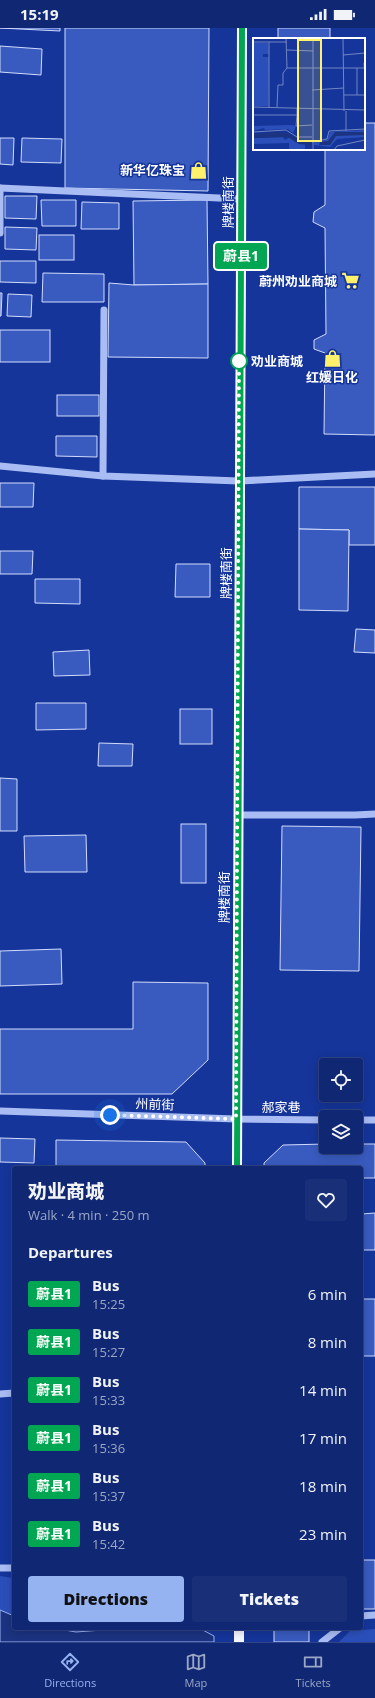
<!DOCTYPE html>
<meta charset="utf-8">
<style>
body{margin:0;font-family:"Open Sans","Noto Sans SC",sans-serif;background:#193079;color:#f1f3f6;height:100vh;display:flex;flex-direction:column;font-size:15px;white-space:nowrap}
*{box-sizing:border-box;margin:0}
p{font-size:13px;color:#9ca6c5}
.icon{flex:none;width:22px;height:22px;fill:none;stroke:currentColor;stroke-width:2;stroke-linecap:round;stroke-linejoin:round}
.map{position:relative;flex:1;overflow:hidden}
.details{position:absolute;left:12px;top:1138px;width:351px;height:464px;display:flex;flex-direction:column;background:#102874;border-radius:4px;box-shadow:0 2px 10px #0003,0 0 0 1px #304486}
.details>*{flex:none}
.badge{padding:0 8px;border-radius:3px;font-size:14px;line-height:26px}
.fabs{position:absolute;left:319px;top:1030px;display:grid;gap:8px}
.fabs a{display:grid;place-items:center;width:44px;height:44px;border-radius:4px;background:#102874;box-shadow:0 2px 10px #0003,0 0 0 1px #304486;font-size:20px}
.you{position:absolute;width:20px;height:20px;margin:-10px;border:3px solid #fff;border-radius:50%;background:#1a73e8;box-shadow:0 0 0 6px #1a73e833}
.map>.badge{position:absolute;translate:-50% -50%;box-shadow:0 0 0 2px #fff}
h2{padding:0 16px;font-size:15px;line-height:36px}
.round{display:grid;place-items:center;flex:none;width:42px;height:42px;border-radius:4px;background:#193079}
.overview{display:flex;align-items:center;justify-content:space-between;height:68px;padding:0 16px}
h1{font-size:19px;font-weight:800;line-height:30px}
.action{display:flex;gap:8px;margin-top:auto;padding:8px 16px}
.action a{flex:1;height:46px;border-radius:4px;background:#95b2f1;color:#111;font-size:16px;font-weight:800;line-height:46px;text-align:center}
.action a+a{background:#193079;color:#f1f3f6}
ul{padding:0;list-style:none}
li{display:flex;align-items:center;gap:12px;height:48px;padding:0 16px}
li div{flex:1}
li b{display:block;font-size:15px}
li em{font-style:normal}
li .badge{min-width:44px;font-weight:700;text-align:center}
.status{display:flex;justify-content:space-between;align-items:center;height:28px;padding:0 20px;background:#102874;direction:ltr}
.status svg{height:11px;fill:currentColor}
.tabs{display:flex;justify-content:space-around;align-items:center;height:56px;border-top:1px solid #304486;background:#102874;font-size:11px;color:#9ca6c5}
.tabs a{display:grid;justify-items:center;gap:2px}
.tabs .active{color:#95b2f1}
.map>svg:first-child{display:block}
.green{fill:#2b4fba}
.water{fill:#1b3380;stroke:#9bb3f5}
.building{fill:#395bbf;stroke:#d1dcfd}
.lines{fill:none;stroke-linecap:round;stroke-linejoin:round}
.minor{stroke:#a9bcf3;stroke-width:7}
.major{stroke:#f5f7ff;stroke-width:10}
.line-casing{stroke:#fff;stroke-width:9}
.line{stroke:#00a651;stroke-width:6}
.walk{stroke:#fff;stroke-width:4;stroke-dasharray:0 7.2}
.stop-dot{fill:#fff;stroke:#00a651;stroke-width:2}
.labels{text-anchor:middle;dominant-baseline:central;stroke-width:3;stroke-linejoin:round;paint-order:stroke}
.poi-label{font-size:13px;font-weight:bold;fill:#fff;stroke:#15359a;text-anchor:end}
.street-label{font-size:13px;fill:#fff;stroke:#15359a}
.stop-label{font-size:13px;font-weight:bold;fill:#fff;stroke:#15359a;text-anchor:start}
.inset-road{fill:none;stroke:#7386c2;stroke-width:1}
.view{fill:#fff16b;fill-opacity:0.15;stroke:#fff16b;stroke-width:2}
.inset-edge{fill:none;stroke:#fff;stroke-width:2}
</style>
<div class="status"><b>15:19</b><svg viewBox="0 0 49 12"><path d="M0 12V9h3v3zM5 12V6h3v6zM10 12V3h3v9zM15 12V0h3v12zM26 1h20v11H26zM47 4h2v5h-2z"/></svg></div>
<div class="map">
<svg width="375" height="1614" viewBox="0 0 375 1614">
<rect width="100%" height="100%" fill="#15359a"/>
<g class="green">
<path d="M0,1548L14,1550V1588L0,1582Z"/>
<path d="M53,1600H129L76,1604Z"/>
<path d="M375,1601V1614H339L350,1603Z"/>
</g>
<path class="water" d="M0,1582L14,1588V1600H53L76,1604L129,1600H199L214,1608V1614H0Z"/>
<g class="building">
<path d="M0,0H60V3Z"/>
<path d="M65,0H209L208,163L65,160Z"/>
<rect x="278" y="0" width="52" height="11"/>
<path d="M0,18L42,21L41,47L0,44Z"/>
<path d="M364,95H375V407L324,406L325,325L314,321V312L326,306L325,200L313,194L314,184L325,177V121H364Z"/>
<path d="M0,110H14L13,137L0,136Z"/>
<path d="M22,110L62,111L61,135L21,134Z"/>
<path d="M5,168H37L36,191L5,190Z"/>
<path d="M41,172H76V198H42Z"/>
<path d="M207,172L208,256L134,257L133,173Z"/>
<path d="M82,174L119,175V201H81Z"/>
<path d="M5,199L37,200L36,222L5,221Z"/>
<rect x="39" y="207" width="35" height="25"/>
<path d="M0,233H36V255L0,254Z"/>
<path d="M43,245L104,246V274H42Z"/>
<path d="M109,255L134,257L208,256V330L108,329Z"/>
<path d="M0,265H2L1,288H0Z"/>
<path d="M8,266L32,267L31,289L7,288Z"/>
<rect x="0" y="302" width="50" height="32"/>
<rect x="57" y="367" width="42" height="21"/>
<path d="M56,408H97V429L56,428Z"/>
<path d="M0,455H34L33,479H0Z"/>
<path d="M299,459H375V517H349V502L299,501Z"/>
<path d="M299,501L349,502L348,583L299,582Z"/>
<path d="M0,523H33L32,546H0Z"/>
<path d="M176,536H210V569H175Z"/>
<path d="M35,551H80V576L35,575Z"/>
<path d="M356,601L375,602V625L354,624Z"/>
<path d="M89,622L90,647L54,648L53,624Z"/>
<path d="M36,675H86V701L36,702Z"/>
<rect x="180" y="681" width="32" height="35"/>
<path d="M99,715L133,716L132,738H98Z"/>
<path d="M0,750L17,751V803H0Z"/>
<rect x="181" y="796" width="25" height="59"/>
<path d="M282,798L361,799L359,943L280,942Z"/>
<path d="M86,807L87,844H25L24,808Z"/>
<path d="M61,921L62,956L0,958V923Z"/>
<path d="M133,954L208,955V1032L172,1066H0V1001H133Z"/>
<path d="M0,1110L35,1111L34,1135L0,1134Z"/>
<path d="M56,1112L186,1114L205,1135V1140H56Z"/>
<path d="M326,1116V1119H356V1116H375V1150H361V1140H264V1135L283,1117Z"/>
<path d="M375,1185V1222H361V1186Z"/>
<rect x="361" y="1271" width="14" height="57"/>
<rect x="361" y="1532" width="14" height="49"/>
<rect x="274" y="1600" width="35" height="14"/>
</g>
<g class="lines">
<g class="minor">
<path d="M0,160L241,171"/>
<path d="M0,205V160"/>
<path d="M0,438L103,448L239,453L375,446"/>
<path d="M103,448L104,282"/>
<path d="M238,787H355L375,786"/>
<path d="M0,1083L236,1091L326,1092"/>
<path d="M356,1092H375"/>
<path d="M0,1366L14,1365"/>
<path d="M0,1540H14"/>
<path d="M361,1588L375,1587"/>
<path d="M322,1614L340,1600"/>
</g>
<g class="major">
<path d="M237,1140L242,0"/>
<path d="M239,1600V1614"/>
</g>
</g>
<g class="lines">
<defs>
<path id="line" d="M237,1140L242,0"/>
</defs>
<use href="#line" class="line-casing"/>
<use href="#line" class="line"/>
<path class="walk" d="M110,1087L236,1091L239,331V333"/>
</g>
<defs>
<symbol id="shop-bare" viewBox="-9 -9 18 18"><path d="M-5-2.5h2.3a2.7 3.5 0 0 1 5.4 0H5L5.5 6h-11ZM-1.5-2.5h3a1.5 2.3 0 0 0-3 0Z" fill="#fff16b" stroke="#15359a" stroke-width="2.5" paint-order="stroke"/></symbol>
<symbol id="supermarket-bare" viewBox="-9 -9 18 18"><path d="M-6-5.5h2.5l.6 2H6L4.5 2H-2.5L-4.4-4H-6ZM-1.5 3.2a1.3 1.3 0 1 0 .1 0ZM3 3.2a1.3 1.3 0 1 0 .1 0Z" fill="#fff16b" stroke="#15359a" stroke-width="2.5" paint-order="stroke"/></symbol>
</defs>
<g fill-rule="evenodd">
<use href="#shop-bare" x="186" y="130" width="25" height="25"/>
<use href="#supermarket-bare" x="338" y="240" width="25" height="25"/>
<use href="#shop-bare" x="320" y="318" width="25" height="25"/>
</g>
<circle class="stop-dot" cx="239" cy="333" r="8"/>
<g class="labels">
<g class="poi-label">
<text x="185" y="142">新华亿珠宝</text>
<text x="337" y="253">蔚州劝业商城</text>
<text x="332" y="349" text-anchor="middle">红媛日化</text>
</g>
<g class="street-label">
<text transform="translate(228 174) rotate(-90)">牌楼南街</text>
<text transform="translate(226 545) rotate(-90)">牌楼南街</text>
<text transform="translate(224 869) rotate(-90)">牌楼南街</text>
<text transform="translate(155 1076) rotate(2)">州前街</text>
<text x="281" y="1079">郝家巷</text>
</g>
<g class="stop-label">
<text x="251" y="333">劝业商城</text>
</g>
</g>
<g transform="translate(253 10)">
<rect width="112" height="112" fill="#15359a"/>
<path d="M0,5H15L16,16H10V19H16L15,68H0ZM38,87L43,88L40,95L35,91L12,92L11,90L0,93V88ZM112,92V99L84,101L77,109L61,107V104L74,102L77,94ZM30,99L32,102L37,99L42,104L52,106V112H36V105L0,106V100Z" fill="#2b4fba"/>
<path d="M22,94L34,95L47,102H57L58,107L46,106L35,99L0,100V96ZM82,94H112V97L83,98L77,107H66L67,104L75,103Z" fill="#1b3380"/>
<path class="inset-road" d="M90,0L91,73M0,4H34M34,12L60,13M90,17L112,15M111,25L112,39M34,30H112M104,30V57M59,52L91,50M91,57H112M0,69L112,72M16,69V4M24,69L25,47H30V35L34,30L33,0M93,73V93M0,77H44V70M44,77L43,88L59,87M0,94L33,92L44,99H59M59,104L74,101L76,93L112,91M60,112V0M81,112L84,108L112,102"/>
<path class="view" d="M45,2H68V103H45Z"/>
<rect width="112" height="112" class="inset-edge"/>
</g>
</svg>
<div class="fabs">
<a><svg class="icon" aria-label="locate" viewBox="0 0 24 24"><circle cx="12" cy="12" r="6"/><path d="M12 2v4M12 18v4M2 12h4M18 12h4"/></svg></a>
<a><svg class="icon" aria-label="layers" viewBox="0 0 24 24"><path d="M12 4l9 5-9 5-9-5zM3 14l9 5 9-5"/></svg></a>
</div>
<div class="you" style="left:110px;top:1087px"></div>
<b class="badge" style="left:241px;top:228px;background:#00a651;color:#fff">蔚县1</b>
<section class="details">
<div class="overview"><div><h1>劝业商城</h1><p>Walk · 4 min · 250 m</p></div><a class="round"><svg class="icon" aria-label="heart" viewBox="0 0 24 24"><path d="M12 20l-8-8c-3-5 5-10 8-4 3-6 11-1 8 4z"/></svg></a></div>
<h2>Departures</h2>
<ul>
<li><span class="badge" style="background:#00a651;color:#fff">蔚县1</span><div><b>Bus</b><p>15:25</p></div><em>6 min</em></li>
<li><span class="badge" style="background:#00a651;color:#fff">蔚县1</span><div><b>Bus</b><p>15:27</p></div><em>8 min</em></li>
<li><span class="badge" style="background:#00a651;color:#fff">蔚县1</span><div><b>Bus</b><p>15:33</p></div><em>14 min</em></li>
<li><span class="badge" style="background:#00a651;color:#fff">蔚县1</span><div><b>Bus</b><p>15:36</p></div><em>17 min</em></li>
<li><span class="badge" style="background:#00a651;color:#fff">蔚县1</span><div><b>Bus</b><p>15:37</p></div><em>18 min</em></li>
<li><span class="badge" style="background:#00a651;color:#fff">蔚县1</span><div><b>Bus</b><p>15:42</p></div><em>23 min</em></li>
</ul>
<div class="action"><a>Directions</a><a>Tickets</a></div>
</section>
</div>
<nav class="tabs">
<a class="active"><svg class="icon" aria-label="directions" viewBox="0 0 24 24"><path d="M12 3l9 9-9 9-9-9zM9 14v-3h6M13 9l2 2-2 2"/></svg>Directions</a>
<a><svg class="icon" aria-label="map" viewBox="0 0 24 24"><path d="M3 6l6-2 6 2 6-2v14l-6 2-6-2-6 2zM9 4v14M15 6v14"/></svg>Map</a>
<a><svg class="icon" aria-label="tickets" viewBox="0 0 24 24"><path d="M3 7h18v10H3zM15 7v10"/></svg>Tickets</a>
</nav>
